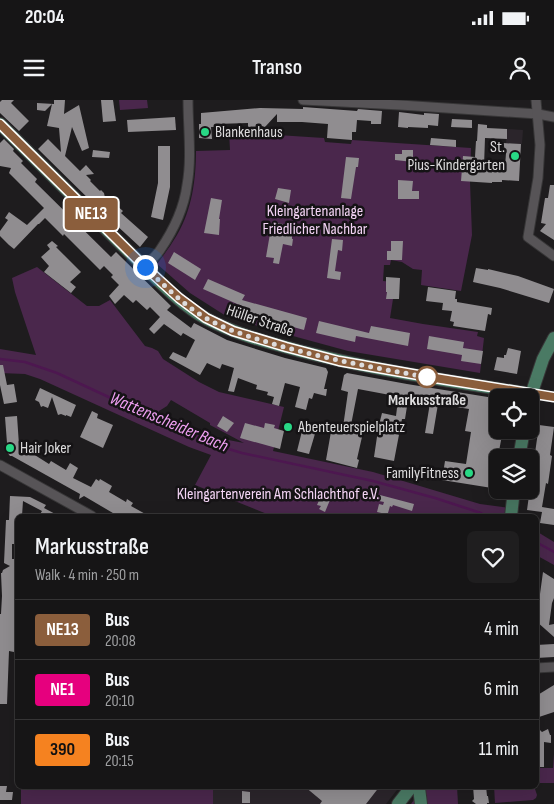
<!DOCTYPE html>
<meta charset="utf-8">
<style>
body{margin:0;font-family:"Sofia Sans Condensed",sans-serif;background:#1f1e1f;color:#f1f3f6;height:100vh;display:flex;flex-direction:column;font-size:19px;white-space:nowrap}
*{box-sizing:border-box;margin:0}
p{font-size:16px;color:#9e9fa1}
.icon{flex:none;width:28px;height:28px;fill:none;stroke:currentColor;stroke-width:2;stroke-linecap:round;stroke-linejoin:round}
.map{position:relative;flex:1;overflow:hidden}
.sheet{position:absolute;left:15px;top:414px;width:524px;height:275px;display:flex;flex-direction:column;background:#161516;border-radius:8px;box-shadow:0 5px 20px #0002,0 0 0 1px #353435}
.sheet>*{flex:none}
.badge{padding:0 10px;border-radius:4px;font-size:18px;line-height:32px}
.fabs{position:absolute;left:489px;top:289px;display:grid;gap:10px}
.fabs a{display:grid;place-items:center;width:50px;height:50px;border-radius:8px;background:#161516;box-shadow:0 5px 20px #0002,0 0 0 1px #353435;font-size:25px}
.you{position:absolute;width:25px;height:25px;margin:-12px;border:4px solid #fff;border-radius:50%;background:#1a73e8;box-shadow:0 0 0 8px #1a73e833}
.map>.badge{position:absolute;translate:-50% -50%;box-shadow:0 0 0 2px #fff}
.round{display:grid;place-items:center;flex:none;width:52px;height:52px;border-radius:8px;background:#1f1e1f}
.summary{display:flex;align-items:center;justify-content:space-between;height:85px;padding:0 20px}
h1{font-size:24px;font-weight:600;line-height:38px}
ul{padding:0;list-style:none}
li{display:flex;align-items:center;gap:15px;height:60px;padding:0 20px;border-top:1px solid #353435}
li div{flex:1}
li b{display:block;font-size:19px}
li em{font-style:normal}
li .badge{min-width:55px;font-weight:700;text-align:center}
.status{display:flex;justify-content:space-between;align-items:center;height:35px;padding:0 25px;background:#161516;direction:ltr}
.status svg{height:14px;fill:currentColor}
header{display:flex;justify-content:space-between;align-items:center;height:65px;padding:0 20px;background:#161516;font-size:22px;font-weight:600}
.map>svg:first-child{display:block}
.built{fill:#2b252b}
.green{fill:#4a274c;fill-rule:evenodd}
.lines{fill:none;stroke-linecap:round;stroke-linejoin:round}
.stream{stroke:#4d1750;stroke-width:2.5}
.building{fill:#908d90}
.street-casing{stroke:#373637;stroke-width:11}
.secondary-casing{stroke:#373637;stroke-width:14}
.street{stroke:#575457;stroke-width:9}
.secondary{stroke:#4a7a64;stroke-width:12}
.line-casing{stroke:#fff;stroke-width:11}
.line{stroke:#8b5e3c;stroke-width:8}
.walk{stroke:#dddcdd;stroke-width:5;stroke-dasharray:0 9}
.poi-dot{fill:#28d885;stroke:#151315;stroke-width:2}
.stop-dot{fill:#fff;stroke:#8b5e3c;stroke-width:2.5}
.labels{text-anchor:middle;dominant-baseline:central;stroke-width:5;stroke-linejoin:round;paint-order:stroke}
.poi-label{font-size:16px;fill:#dddcdd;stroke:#151315;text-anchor:start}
.park-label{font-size:16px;fill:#f4d4f5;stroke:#151315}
.street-label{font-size:16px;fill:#dddcdd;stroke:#151315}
.stop-label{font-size:16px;font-weight:bold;fill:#dddcdd;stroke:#151315}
.water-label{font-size:18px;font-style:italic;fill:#ef9ff2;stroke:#151315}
</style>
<div class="status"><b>20:04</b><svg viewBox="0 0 49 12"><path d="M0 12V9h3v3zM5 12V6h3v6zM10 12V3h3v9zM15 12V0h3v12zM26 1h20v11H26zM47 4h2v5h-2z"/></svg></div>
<header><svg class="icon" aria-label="menu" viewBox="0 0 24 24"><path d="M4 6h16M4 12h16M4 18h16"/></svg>Transo<svg class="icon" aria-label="person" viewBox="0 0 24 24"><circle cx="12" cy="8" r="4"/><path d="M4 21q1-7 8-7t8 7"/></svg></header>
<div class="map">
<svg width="554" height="704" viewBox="0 0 554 704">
<rect width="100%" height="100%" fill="#1e1c1e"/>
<g class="built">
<path d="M507,29L523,30L522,44L506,43Z"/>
<path d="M213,686H400L386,704H212Z"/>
</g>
<g class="green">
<path d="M119,0H147L148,8L120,10Z"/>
<path d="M229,32L324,38L325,42L351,44L352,40L471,48L470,82L472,135L461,191L421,185L422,170L413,169L402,162L391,160L390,165H384L383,181L393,182V199L390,218L423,224L478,232L477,236L484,238L480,273L348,251L293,236L244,222L226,216L190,193L157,164C164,155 171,145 177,135C192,110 196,79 196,51L230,50Z"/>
<path d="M37,167L87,206H99L110,200L145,246L152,248L158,251L163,259L199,282L219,292L284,307L273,351L373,372L480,404L510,408L509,416H272L195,385L211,355L189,347L40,279L25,274L0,273V249L36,255L15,192L12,178ZM171,300L210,323V325L244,343L223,339L222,341L159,315V311L167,306Z"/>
<path d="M536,431L554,442V465L536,455Z"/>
<path d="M554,654V683H540L536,668H553Z"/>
<rect x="21" y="686" width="192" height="18"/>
<path d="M424,686H457L458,704H411Z"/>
<path d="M494,686H534L537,695L536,698L533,700L495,703Z"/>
</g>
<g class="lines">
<g class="stream">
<path d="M0,259L25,262L57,273L143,313L222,347L242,353L373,381L435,398L481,413L486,416"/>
<path d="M536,442L554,452"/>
</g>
</g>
<g class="building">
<path d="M2,0H14L11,3L29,21L19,31L0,13V2Z"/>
<path d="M54,0H65L64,14L79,5L89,48L82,51L72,27L65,56L80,71L86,65L94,74L86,75L91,80L90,81L100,91L101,90L104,93L108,113L110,112V100L123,111L121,113L148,137L140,147L100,110L38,49L48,39L61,52L59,28L47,26L52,4L45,11L37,10V3L54,4Z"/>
<path d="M101,0H113L116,21L103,22Z"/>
<path d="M303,7L357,11L358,9L382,11L381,24H371V21L357,20L356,32H352V40L327,38L328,24L302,22H277V14L265,27L256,24L255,33L248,32V23L216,24V27H211L212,39L199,38V24H201V13L260,8L303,9Z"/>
<path d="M399,12L424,15V13L439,14L438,26L428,25V28L408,27V28L398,27Z"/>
<path d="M175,17L176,30L128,32L127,20Z"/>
<path d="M452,19L472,20V28L451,27Z"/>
<path d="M478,24L487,25V28L507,29V39L485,38L484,66L505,67L506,53L503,43L521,44L519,81L502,80V82H492V83L461,81L463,56L475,57L476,41H477Z"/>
<path d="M431,38L456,40V47L430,45Z"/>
<path d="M4,39L14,49L13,51L23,61L21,63L37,79L35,82L111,157L116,152L120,156L171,206L167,210L191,228L194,223L227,240L285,258L326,268L328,272L324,289H327L326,296L314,293L312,299L309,298L306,310L295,307L300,287L285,283L279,306L272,304L274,297L267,295L268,292L256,289L257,285L238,278L234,292L228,291L234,268L222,264L220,269L207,263L200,275L169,258L173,252L186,258L195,240L183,233L181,236L164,224L154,234L149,229L160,217L150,207L147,210L136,200L133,203L124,195L115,204L109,196L119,185L111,177L113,175L104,166L100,170L64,134L63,136L45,118L39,124H38L14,149L9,145L0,136V131L8,120L5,118L9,112L27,125L44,108L9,73L11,68L0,66V43Z"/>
<path d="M158,46H170V87L163,120L151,117L158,83Z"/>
<path d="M93,50L110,52L109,58L92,57Z"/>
<path d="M402,50H413V62L395,60V54H402Z"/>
<path d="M346,57L359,58L358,67H356L351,99L341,98Z"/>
<path d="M398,80L413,81L412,91H419V99H398Z"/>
<path d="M550,85H554V140L540,131L546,124L541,123L545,98H548Z"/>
<path d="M278,88L291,90L289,103L275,99Z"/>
<path d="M211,98L222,100L219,119H220L219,135L204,133Z"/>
<path d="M272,122L283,124L282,130H284V133L287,134V136H292V139H293L292,146L283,144L279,164L273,163L274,158L266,157Z"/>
<path d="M332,139L343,140L342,151L338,150L335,171L341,172L340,180L327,178Z"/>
<path d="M52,141L58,146L56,147L81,172L70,182L76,187L71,193L44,172L49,166L41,157L50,149L47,145Z"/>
<path d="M391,141H403L402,160H387V151H391Z"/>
<path d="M174,152L201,169L195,180L168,163Z"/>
<path d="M476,168L488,170V169L518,176L554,189L549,203L500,188L473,182Z"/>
<path d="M386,177L400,178L399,199H386L387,192H386Z"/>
<path d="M208,179L245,195L242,200L307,218L304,230L250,215L251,213L243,210L244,207L203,189Z"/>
<path d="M428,187L456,191L455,199H457V202L492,208L491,215L488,214L485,231L453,226L454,222L450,221L452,211L442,210L443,203L426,201Z"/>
<path d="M319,221L369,233L371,226L410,233L408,246L356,236L355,242L316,233Z"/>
<path d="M429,236L464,242L463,248L483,251L481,264L461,261L462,255L427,249Z"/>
<path d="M508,248L521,251L517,274L494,270L497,257L504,258V255H506Z"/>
<path d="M0,265H3L7,285L14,284L17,302L4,304L0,285Z"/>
<path d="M347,273L407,284L494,298L498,302V330H503L492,388L442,380L445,361L466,364L471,332L465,331L469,309L438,304L433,334L425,333L430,303H428V301L421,300H408L405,319H402L394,361L374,357L378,330L373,329L374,322L378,323V321H380L382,313L396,316L398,300L392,299V297H390V295L358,289L351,325L364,328L357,359L359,360L357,368L326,360L332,326L343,327L348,292L341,290L344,275Z"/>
<path d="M40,288L76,305L71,317L66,315V316L61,314L58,315L52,297L48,308L43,306L41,307L39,302L35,300Z"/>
<path d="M92,311L98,314L97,318L113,325L103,348L80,337Z"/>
<path d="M17,316L19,345L49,364L51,361L66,370L70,363L78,368L73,378L91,387L96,379L99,381L100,379L112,386L109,392L126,402L127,399L133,403L131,406L149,416H118L84,396L79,399L80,394L12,356H10L7,352L6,347L7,343L5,317Z"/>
<path d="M223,316L234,323L227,332L217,326Z"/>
<path d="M245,323L264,328L265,323L275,325L274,328L284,331L280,349L240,338Z"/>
<path d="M304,323L317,327L309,354L297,351Z"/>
<path d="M539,325L554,327L550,355L552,356L548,384L546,383L542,407L554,409V425L540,423L542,412L527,410L531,381H533L537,353H535Z"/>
<path d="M380,395L414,404L412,411L393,405L392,407L390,406L388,413H387L386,414L377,412L379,404L383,405L384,402L379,401Z"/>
<path d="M10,396L30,397L46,405L44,408L59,416H39L42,411L23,401L22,416H18V444H12V459H18L14,507H18V514H14V552L9,551L7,604H0V514H1L2,496L1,473H2L3,470L10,466L4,463L6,420H9Z"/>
<path d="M321,396L330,400L325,412L319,409L321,406L317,405Z"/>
<path d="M543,472L554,479V498L552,503L549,525L554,524V537L536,521V517H538L540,502H536L537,493L540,494Z"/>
<path d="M554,544V557L536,558V545Z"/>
<path d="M554,585V612L536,618V596Z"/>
<path d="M536,626L542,632L548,629L550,635H551V643L544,642V667H536Z"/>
<path d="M0,686H7L6,692H13L12,700H0Z"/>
<path d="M304,686H380L366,704H320L322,701Z"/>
<path d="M473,686H486L487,696H488L489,703H487V704H476L472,701L474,699Z"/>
<path d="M242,691L250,692V703H242Z"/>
</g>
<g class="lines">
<defs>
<g id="street">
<path d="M303,0L400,5L538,14L554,17"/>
<path d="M536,0L540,45L538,78L528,137L554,156"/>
<path d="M145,167C150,161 156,156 160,150C173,131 184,108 187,85C192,58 188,28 188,0"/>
<path d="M531,294L554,297"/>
<path d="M0,365L92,416"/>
<path d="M536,568L554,567"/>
</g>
<g id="secondary">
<path d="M0,24C42,66 85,108 127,150C150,172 179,204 207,219C237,235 271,243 304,252C379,271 455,282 531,294"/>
<path d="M530,298L543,259L554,238"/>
<path d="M519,358L524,330"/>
<path d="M511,416L514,390"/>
<path d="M419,688L421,704"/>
<path d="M398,704L412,686"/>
</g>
</defs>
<use href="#street" class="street-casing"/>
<use href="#secondary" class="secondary-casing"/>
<use href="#street" class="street"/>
<use href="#secondary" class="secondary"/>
</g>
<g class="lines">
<defs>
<path id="line" d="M0,24L145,167L179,198L206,218L233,231L286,247L339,261L435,278L554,297"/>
</defs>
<use href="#line" class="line-casing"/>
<use href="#line" class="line"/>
<path class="walk" d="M145,167C164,185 183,205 206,218C226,230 248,236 270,243C322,258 374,268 427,277"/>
</g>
<g class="poi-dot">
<circle cx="205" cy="32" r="5"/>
<circle cx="515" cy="56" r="5"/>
<circle cx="288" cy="327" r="5"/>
<circle cx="10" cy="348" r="5"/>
<circle cx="469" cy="373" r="5"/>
</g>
<circle class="stop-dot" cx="427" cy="277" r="10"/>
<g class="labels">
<g class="poi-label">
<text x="215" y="32">Blankenhaus</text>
<text x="505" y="47" text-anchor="end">St.<tspan x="505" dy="18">Pius-Kindergarten</tspan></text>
<text x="298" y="327">Abenteuerspielplatz</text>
<text x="20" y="348">Hair Joker</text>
<text x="459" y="373" text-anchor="end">FamilyFitness</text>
</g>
<g class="park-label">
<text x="315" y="111">Kleingartenanlage<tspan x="315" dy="18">Friedlicher Nachbar</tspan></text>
<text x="278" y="394">Kleingartenverein Am Schlachthof e.V.</text>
</g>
<g class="street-label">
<text transform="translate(260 221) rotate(19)">Hüller Straße</text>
</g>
<g class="stop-label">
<text x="427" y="300">Markusstraße</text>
</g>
<g class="water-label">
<text transform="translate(169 322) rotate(23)">Wattenscheider Bach</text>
</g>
</g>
</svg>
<div class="fabs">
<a><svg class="icon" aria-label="locate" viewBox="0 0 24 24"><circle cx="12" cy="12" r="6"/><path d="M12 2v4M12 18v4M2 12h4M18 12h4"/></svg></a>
<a><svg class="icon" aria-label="layers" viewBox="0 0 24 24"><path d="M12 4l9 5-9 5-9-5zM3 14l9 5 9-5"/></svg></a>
</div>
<div class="you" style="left:145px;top:167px"></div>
<b class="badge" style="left:91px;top:114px;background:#8b5e3c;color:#fff">NE13</b>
<section class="sheet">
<div class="summary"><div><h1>Markusstraße</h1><p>Walk · 4 min · 250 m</p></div><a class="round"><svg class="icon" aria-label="heart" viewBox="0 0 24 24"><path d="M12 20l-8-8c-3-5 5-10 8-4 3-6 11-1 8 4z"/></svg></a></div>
<ul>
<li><span class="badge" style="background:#8b5e3c;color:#fff">NE13</span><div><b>Bus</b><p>20:08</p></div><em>4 min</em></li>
<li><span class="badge" style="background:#e6007e;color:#fff">NE1</span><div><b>Bus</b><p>20:10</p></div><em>6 min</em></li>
<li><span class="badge" style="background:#f58220;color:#111">390</span><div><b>Bus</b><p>20:15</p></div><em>11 min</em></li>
</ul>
</section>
</div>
